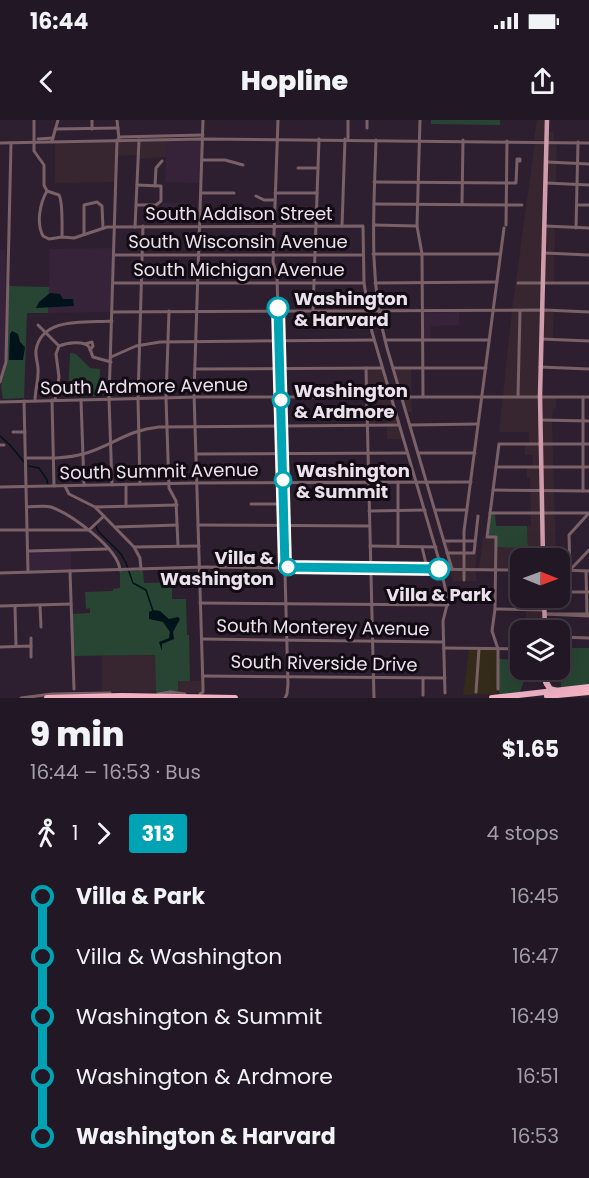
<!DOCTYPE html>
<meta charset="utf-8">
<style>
body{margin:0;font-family:Poppins,sans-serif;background:#2e2431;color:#f1f3f6;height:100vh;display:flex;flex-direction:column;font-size:22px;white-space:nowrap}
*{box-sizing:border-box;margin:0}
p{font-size:20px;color:#a29fa6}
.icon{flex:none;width:33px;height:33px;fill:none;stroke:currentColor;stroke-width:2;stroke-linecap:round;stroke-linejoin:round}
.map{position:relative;height:578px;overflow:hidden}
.sheet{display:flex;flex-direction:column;background:#221724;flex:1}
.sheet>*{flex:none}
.badge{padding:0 12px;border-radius:4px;font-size:21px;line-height:39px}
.needle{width:39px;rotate:91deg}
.tools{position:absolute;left:510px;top:428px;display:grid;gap:12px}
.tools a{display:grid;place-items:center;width:60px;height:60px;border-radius:12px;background:#221724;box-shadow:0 6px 24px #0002,0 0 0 2px #3f3641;font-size:30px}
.map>.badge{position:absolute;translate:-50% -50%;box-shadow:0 0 0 3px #fff}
.legs{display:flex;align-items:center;gap:9px;height:66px;padding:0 30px;font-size:20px}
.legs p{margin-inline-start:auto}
.overview{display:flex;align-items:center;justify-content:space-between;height:102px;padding:0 30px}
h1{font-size:33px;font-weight:800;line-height:45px}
ul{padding:0 30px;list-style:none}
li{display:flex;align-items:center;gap:21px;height:60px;font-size:22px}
li i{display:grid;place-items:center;width:9px;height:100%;margin:0 8px;background:currentColor}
li i::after{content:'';width:15px;height:15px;margin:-8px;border:4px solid;border-radius:50%;background:#221724}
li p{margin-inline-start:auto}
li:first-child i{background:linear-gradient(#0000 50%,currentColor 0)}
li:last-child i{background:linear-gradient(currentColor 50%,#0000 0)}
.status{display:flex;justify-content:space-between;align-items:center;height:42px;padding:0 30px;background:#221724;direction:ltr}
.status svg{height:16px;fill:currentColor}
header{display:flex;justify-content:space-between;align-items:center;height:78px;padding:0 30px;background:#221724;font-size:27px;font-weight:800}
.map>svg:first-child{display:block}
.commercial{fill:#372630}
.industrial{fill:#342b1b}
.built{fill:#36233a}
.green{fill:#274532}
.water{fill:#01131a}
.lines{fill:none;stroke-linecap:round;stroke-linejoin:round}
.stream{stroke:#01131a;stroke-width:1.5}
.minor{stroke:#7a6067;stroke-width:3}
.major{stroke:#d09baa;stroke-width:4.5}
.highway{stroke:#f2b2c4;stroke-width:6}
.line-1-casing{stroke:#fff;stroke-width:14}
.line-1{stroke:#00a3b4;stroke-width:9}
.stop-1-dot{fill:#fff;stroke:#00a3b4;stroke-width:3}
.labels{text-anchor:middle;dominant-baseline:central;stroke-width:6;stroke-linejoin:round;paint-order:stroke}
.street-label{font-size:18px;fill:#ebe1ed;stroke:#120b13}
.stop-label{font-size:18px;font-weight:bold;fill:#ebe1ed;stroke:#120b13;text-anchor:start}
</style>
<div class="status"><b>16:44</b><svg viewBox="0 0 49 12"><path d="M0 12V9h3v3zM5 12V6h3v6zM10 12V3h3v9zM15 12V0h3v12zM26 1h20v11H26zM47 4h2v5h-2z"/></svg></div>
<header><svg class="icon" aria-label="back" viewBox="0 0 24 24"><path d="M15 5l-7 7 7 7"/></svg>Hopline<svg class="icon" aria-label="share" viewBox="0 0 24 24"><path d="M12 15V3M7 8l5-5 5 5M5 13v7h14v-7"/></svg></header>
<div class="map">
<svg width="589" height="578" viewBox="0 0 589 578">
<rect width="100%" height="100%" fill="#2d1f30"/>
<g class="commercial">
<path d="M537,0H546V11L554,12L553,21L557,22L556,63L545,62L543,107H555L554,161L543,162L540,323H529V312H499L512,190L535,22L546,20H534Z"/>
<path d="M167,20L166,37L138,39V35L117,36L118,21Z"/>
<path d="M117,21L115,62L55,63V23Z"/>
<path d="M542,191H554L553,219H541Z"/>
<path d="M365,248H381L402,319H387V305L383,291H375V305H366Z"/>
<path d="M394,249H411L412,292H406Z"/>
<path d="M540,276L556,277V288L553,289L552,300L556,438H544Z"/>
<path d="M525,324H540L543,438H520V449H496V427H528L527,406H531L530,358H527V347H533V335H525Z"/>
<path d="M483,417L495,418V449H479Z"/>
<path d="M444,421H450V433L477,434L475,449L477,461H453Z"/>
<path d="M513,450H520V477H544V489H520V469H514Z"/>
<path d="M526,490H544L545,510H526Z"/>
<path d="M155,535L156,573L102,572V536Z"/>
<path d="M178,561H202V571L200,573H180L178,571Z"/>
</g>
<path class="industrial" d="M469,529H498L497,574L463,575Z"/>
<g class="built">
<path d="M167,20H202L201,63L165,62Z"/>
<path d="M162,83H190L189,103L161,104Z"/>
<path d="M113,128L111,192L48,193L50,129Z"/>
<path d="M0,130H5L6,199L5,242L0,259Z"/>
<path d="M459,192V205L431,206V219L423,220L424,193Z"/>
<path d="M71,430V451H29V432Z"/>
</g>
<g class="green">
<path d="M431,0H500V5L431,4Z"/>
<path d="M8,166L49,167L48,193H27L24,278L3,279L1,266L7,243Z"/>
<path d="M70,233L76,234L90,248L100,249L99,276L68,277Z"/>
<path d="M491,393H495L496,406H527L528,428L496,427V416H488Z"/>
<path d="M120,451H143L144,463L172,462V479H186L187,515H189L190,561H178V571L156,573L155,535L73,536L72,494L90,493V488L86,489L85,472L113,471V469L120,468Z"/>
<path d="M562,528H589V565L561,569V550L556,549H560Z"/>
<path d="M499,539L520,540V549H528L520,572L499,574Z"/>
</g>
<g class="water">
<path d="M50,173L60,174L63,179H73L74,186L36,188L39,182Z"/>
<path d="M12,211L18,214L20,222L25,227L23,240H9L10,214Z"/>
<path d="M153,490L160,491L169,499L178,497L180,499L173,512L174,519L162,524V531L159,522L169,518L170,512L163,502L149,499V492Z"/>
</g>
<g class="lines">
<g class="stream">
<path d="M0,316L10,325L24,342"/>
<path d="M29,346L39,348L47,360L48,365"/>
<path d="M96,406L98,411L121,434L126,443L133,463L146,470L153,491"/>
</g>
<g class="minor">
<path d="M34,0V31L44,45V65L47,71L59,75C63,82 62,106 62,117"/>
<path d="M92,0V9"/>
<path d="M117,0L119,19"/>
<path d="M278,0L273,142L277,156L288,564L287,574L285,578"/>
<path d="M420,0L417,106L422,134L423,276"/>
<path d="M367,8V0"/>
<path d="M55,9L118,8"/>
<path d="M119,17L203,15"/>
<path d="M38,19L53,18"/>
<path d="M348,19V0"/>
<path d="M376,20C374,90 368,160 387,228L452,449"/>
<path d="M52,21L58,0"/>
<path d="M0,23L202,19L589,23"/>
<path d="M202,40H225L243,45"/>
<path d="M547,42L589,44"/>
<path d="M298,48H318"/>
<path d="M374,62L516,63L517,41H520V39H517V41"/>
<path d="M546,63L589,65"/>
<path d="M155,66L156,48L162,41"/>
<path d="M47,71C40,83 36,103 43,116L49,119L62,117L74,118L107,107L363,106L364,163L372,212L439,440L448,481L443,501L445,573"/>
<path d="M201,73H234"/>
<path d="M275,73H317"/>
<path d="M256,76L264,80H275"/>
<path d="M374,84L522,85"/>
<path d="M462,84L463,20"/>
<path d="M137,85H156L161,81V66L137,65"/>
<path d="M577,85H589"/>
<path d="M374,105L417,106"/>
<path d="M506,105L507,21"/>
<path d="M342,106L345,19"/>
<path d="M545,106L589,108"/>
<path d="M135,107L139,20"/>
<path d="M576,108L578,22"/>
<path d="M84,114V85L97,82L102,86L103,108"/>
<path d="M545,133L589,135"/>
<path d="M373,134H500"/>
<path d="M114,135H362"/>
<path d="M114,163H364"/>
<path d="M375,163L497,162"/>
<path d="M518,163H589"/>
<path d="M169,191L166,278L169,368L176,381L178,426"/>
<path d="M313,191L319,19"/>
<path d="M112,192L545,190L589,192"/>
<path d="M38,205L59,226"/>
<path d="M541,219L589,221"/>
<path d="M385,220H489"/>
<path d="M85,224L92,222L93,226L90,230"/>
<path d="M59,226C66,223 84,220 89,227C91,230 91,233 93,237L111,242"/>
<path d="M111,237L136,226L160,222L374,220"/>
<path d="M540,247L589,249"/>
<path d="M366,248L374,578"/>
<path d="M393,248H486"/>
<path d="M195,249L382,248"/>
<path d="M0,262L6,242L11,23"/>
<path d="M518,276L520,191"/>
<path d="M583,277V371"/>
<path d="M52,280L54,366"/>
<path d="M55,280L59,257L56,234L59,226"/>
<path d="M81,280L84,365"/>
<path d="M24,281L28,452"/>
<path d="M35,281C35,271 38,262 38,253C39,245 35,238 36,230C42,196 87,203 112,201"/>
<path d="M0,282L199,277H589"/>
<path d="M540,300L589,301"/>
<path d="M410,305L478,304"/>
<path d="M13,312H25"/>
<path d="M0,325H4"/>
<path d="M418,333H475"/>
<path d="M197,334L407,333"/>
<path d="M26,338C45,338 65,339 83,334C112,326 127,310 159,307L399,305"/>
<path d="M496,347H589"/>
<path d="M126,364V386"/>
<path d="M140,364L138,279L143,106"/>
<path d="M112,365L109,279L117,20"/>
<path d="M65,366L69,374L95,387L134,427L140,438L141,449"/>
<path d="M0,367L197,363L471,362"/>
<path d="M493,370L589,371"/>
<path d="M251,384H283"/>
<path d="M27,387C34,387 44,385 51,387C71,394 118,428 120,450"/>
<path d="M95,387L177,385"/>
<path d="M436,390H467"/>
<path d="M369,391L425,390"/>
<path d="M490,393H589"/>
<path d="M198,405L369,406"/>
<path d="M116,407L177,405"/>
<path d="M0,410H89L104,396"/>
<path d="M444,421H474"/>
<path d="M370,426L436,427"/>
<path d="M398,426V362"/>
<path d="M135,427L199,426"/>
<path d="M422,427L427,448"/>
<path d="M28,431L107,429"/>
<path d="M447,433H474L478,396"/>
<path d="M560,450L589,451"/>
<path d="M570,450L569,415L588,394"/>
<path d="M570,450L589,430"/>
<path d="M70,451L74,569"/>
<path d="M586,451L587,493"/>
<path d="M0,453L204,447L520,450"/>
<path d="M464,460V411L504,108"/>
<path d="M560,472H589"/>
<path d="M200,483L448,485"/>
<path d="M40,485L41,507"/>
<path d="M0,486L71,484"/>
<path d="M15,486L16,526"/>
<path d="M496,489L545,490"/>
<path d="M545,494L589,496"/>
<path d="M545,494H589"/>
<path d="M560,517L589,518"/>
<path d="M202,519L443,522"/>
<path d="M31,526V518"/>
<path d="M0,527L31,526V537"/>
<path d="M444,528L520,529"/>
<path d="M518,537V529"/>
<path d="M203,556L445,558"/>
<path d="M423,558V575"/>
<path d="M498,569V529L492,511L495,489L496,417H487L499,324H589"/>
<path d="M171,572L185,574"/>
<path d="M476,572L479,529"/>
<path d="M158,574L170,572L172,576"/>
<path d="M200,574L203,572V567L194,273L203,0"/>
<path d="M21,578L52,574L110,573"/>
</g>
<g class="major">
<path d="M543,438L540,276L547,0"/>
<path d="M544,477L545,510"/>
<path d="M546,564V549"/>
</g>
<g class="highway">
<path d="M546,562L550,569L557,571"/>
<path d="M547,576L589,572"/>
<path d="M47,578L122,576L235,578"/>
<path d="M492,578L589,567"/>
</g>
</g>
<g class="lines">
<defs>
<path id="line-1" d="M278,188L285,447L439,449"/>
</defs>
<use href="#line-1" class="line-1-casing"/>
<use href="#line-1" class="line-1"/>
</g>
<g class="stop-1-dot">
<circle cx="278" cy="188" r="10"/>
<circle cx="281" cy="280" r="8"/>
<circle cx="283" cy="360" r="8"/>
<circle cx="288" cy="447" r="8"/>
<circle cx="439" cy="449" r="10"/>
</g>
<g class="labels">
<g class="street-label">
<text x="239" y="93">South Addison Street</text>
<text x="238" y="121">South Wisconsin Avenue</text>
<text x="239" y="149">South Michigan Avenue</text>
<text transform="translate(144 266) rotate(-1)">South Ardmore Avenue</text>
<text transform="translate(159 351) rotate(-1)">South Summit Avenue</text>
<text transform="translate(323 507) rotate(1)">South Monterey Avenue</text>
<text transform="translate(324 543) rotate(1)">South Riverside Drive</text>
</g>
<g class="stop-label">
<text x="294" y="178">Washington<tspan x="294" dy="21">&amp; Harvard</tspan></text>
<text x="294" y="270">Washington<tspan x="294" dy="21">&amp; Ardmore</tspan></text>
<text x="296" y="350">Washington<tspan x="296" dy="21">&amp; Summit</tspan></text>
<text x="274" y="437" text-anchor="end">Villa &amp;<tspan x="274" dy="21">Washington</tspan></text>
<text x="439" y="474" text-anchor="middle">Villa &amp; Park</text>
</g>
</g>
</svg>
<div class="tools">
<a><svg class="needle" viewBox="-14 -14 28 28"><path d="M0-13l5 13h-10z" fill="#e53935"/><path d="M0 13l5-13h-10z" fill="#a29fa6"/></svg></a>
<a><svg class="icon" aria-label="layers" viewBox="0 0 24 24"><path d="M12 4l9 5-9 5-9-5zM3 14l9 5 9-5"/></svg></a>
</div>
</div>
<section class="sheet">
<div class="overview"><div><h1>9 min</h1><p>16:44 – 16:53 · Bus</p></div><b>$1.65</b></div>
<div class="legs"><svg class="icon" aria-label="walk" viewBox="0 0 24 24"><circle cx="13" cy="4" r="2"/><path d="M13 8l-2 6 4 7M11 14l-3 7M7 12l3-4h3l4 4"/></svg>1<svg class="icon" aria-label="forward" viewBox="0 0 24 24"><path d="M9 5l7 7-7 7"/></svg><b class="badge" style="background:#00a3b4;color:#fff">313</b><p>4 stops</p></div>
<ul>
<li><i style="color:#00a3b4"></i><b>Villa &amp; Park</b><p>16:45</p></li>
<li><i style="color:#00a3b4"></i><span>Villa &amp; Washington</span><p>16:47</p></li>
<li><i style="color:#00a3b4"></i><span>Washington &amp; Summit</span><p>16:49</p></li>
<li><i style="color:#00a3b4"></i><span>Washington &amp; Ardmore</span><p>16:51</p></li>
<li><i style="color:#00a3b4"></i><b>Washington &amp; Harvard</b><p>16:53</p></li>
</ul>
</section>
